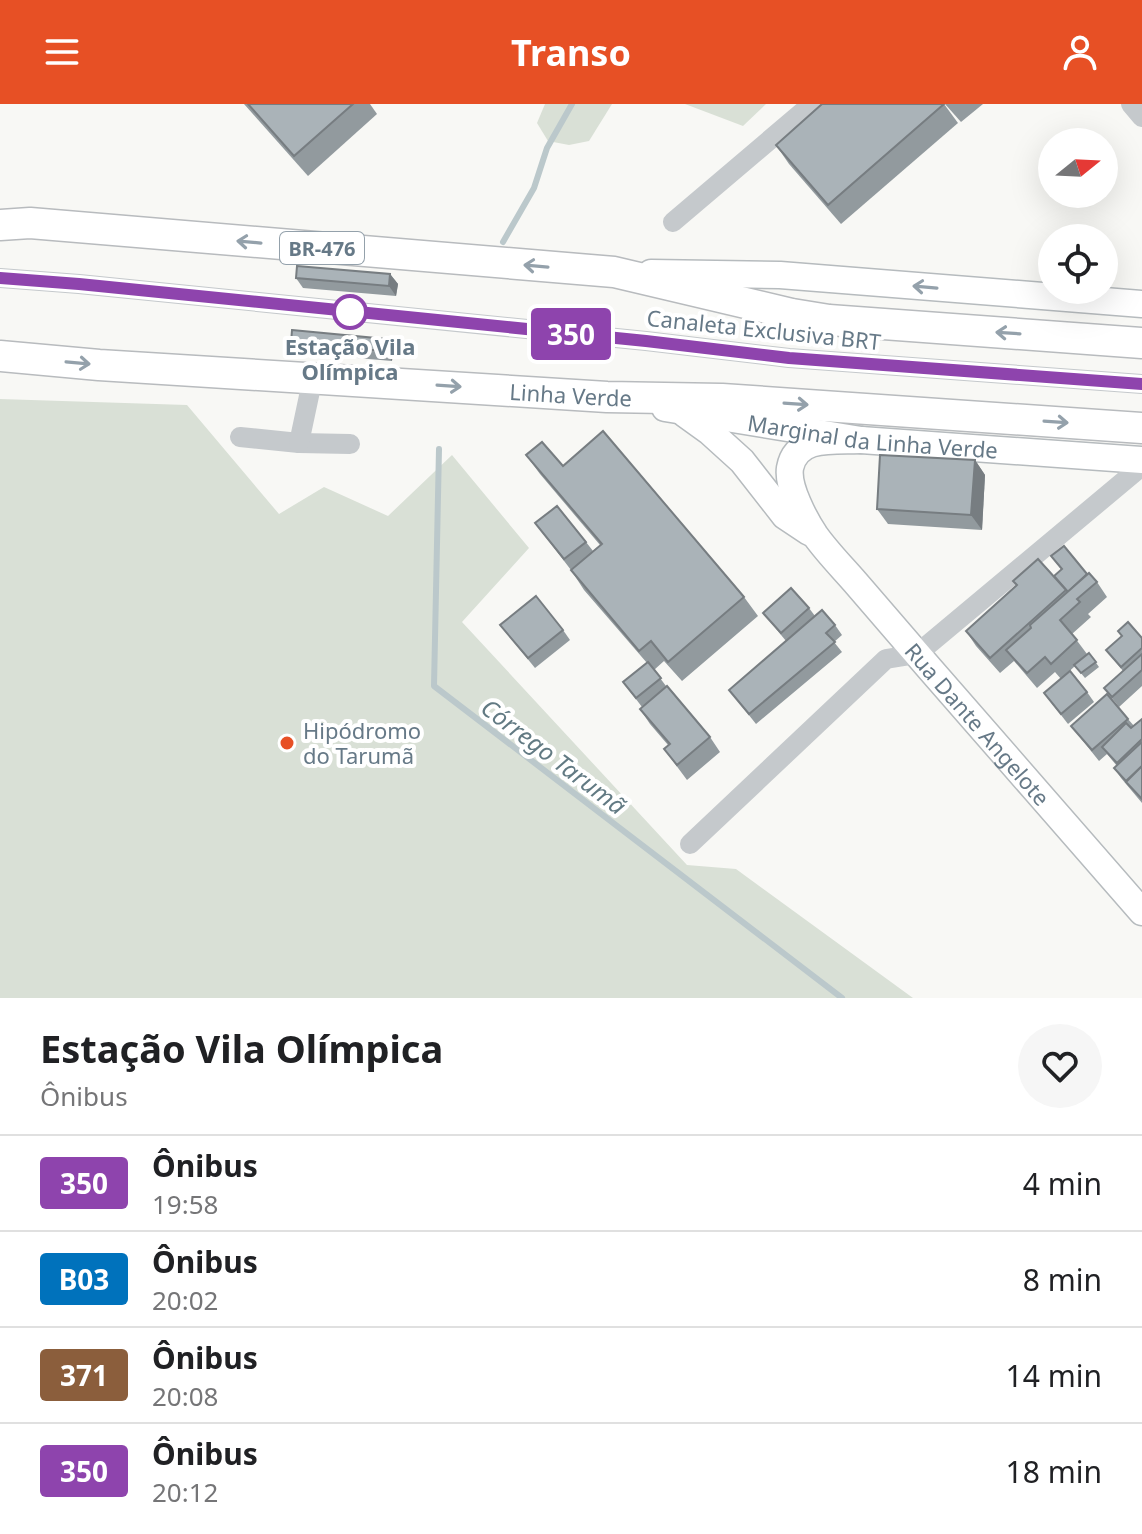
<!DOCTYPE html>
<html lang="pt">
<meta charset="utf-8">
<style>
body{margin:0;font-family:"Noto Sans",sans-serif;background:#f6f6f6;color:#202124;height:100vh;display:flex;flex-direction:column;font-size:30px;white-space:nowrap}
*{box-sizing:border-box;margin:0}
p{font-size:26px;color:#757577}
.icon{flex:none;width:44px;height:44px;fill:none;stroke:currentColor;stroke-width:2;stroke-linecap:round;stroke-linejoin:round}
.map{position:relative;height:894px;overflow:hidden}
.side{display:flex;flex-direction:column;background:#fff;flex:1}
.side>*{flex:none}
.badge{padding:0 16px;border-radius:6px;font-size:28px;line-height:52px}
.needle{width:52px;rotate:72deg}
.tools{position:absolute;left:1038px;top:24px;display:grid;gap:16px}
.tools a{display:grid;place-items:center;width:80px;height:80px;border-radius:50%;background:#fff;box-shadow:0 8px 32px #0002;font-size:40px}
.map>.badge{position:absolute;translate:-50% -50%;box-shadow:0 0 0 4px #fff}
.round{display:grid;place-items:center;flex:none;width:84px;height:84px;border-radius:42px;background:#f6f6f6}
.headline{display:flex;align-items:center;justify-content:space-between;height:136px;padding:0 40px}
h1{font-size:38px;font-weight:700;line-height:60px}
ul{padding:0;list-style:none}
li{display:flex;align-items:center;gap:24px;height:96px;padding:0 40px;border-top:2px solid #e0e0e0}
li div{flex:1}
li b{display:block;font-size:30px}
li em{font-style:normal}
li .badge{min-width:88px;font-weight:700;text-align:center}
header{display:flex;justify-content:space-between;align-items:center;height:104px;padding:0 40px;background:#e75025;color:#fff;font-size:36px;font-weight:700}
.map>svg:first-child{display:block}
.green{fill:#d9e0d6}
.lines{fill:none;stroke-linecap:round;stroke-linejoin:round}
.stream{stroke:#bbc8cb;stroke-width:6}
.major-casing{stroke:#b6bbbe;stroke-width:29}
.highway-casing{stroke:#b8bbbe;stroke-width:33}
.minor{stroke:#c5c9cc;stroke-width:20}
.major{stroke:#fff;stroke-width:26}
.highway{stroke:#fff;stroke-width:30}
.wall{fill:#929a9e}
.shaded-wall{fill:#777d81}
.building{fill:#aab3b8;stroke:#777d81;stroke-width:2}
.oneway{stroke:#94a1ab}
.line-casing{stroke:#fff;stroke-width:18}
.line{stroke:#8e44ad;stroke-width:12}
.stop-dot{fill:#fff;stroke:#8e44ad;stroke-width:4}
.poi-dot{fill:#e75025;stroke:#fff;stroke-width:3}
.labels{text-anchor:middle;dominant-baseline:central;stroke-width:8;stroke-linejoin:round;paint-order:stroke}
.shield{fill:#fff;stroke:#94a1ab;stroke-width:2}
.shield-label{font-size:20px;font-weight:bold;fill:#667987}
.street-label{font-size:22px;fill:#667987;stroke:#fff}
.stop-label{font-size:22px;font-weight:bold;fill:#667987;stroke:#fff}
.poi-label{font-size:22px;fill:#667987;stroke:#fff;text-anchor:start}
.water-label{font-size:24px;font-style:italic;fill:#627a83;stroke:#fff}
</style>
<header><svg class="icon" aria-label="menu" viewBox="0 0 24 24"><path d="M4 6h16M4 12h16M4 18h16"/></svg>Transo<svg class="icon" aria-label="person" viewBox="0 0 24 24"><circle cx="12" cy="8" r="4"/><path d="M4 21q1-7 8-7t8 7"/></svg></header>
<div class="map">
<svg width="1142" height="894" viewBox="0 0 1142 894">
<rect width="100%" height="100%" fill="#f8f8f5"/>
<g class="green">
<path d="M545,0H612L589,37L569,41L548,37L537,19Z"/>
<path d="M685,0H766L743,22Z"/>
<path d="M0,295L187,301L279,410L324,383L388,412L452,351L529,444L462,518L687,761L736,765L913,894H0Z"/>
</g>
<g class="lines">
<g class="stream">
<path d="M503,138L534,84L547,44L572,0"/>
<path d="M439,345L434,582L842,894"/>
</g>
<defs>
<g id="major">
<path d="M651,169L780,171L1142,200"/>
<path id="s1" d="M665,304L861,336L1142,356"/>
<path d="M685,310L710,328L742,357L785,412L809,428"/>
<path id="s2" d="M861,336C835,337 796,331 790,364C787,383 805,416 815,431C827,448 842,463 855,478C880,507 905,536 930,565C1001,646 1071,727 1142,808"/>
</g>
<g id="highway">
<path d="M0,121L30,119L614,168L792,210L829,216L1142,239"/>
<path id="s3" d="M0,252L99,261L607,293L722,295L1142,324"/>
</g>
</defs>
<use href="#major" class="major-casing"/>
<use href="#highway" class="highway-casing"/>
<g class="minor">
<path d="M1131,0L1142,13"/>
<path d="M673,118L812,0"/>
<path d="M0,174L79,180L646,237L789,254L1142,280"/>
<path d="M240,333L299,339L350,340"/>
<path d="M299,339L313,273"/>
<path d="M690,740L886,555L917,550L1142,362"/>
</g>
<use href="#major" class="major"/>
<use href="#highway" class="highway"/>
</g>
<g class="wall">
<path d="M244,0H370L377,10L308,72Z"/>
<path d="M944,0L958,19L841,120L789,60L776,41Z"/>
<path d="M945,0H983L961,18Z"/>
<path d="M390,170L398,180L396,192L303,184L296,174Z"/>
<path d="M291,239L393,245L392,257L299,249Z"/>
<path d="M526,351L563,362L744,493L758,512L682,577L664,557L654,566L666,582L710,633L720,648L687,676L664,645L668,641L650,620L640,605L642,603L623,578L647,559L584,486L571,466L535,419L586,438L593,447L600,441L540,370Z"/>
<path d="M975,356L985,371L982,426L888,420L877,405Z"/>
<path d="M1051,452L1087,470L1097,478L1107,493L1088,510L1091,513L1072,530L1087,550L1089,549L1099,563L1085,574L1075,562L1061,575L1055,568L1037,584L1014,557L1000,569L976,542L966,527L1017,482L1013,477L1057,476L1061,465Z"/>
<path d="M809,504L815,512L835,521L842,531L834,538L842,548L756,620L729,586L786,537L763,509Z"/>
<path d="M500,521L563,526L570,536L535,564Z"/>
<path d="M1118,527L1142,534V582L1119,603L1104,584L1123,567L1106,546L1122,533Z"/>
<path d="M1087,588L1094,598L1068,620L1044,589Z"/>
<path d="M1128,615L1134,622L1142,615V699L1121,674L1114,664L1117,662L1107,650L1099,657L1071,622Z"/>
</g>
<g class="shaded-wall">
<path d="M390,170L398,180L396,192L389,182Z"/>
<path d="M386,235L393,245L392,257L385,247Z"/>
<path d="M975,356L985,371L982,426L971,411Z"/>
</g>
<g class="building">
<path d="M248,0H353L294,52Z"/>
<path d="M822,0H944L828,101L776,41Z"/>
<path d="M297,162L390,170L389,182L296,174Z"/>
<path d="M292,226L386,235L385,247L291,239Z"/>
<path d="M603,327L744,493L668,558L651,537L639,547L571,466L602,440L526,351L542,338L563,362Z"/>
<path d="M880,351L975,356L971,411L877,405Z"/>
<path d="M557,402L586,438L564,455L535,419Z"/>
<path d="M1064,442L1087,470L1068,488L1054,472L1062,465L1051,452Z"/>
<path d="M1038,455L1066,486L990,554L966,527L1017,481L1013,477Z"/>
<path d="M1089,469L1097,478L1077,495L1080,498L1060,516L1077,536L1051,560L1045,553L1027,569L1006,546L1031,524L1030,521Z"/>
<path d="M791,484L809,504L781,529L763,509Z"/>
<path d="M536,492L563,526L528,554L500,521Z"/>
<path d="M822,506L835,521L826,529L835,538L749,610L729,586Z"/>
<path d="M1128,518L1142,534V544L1121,563L1106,546L1122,532L1118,527Z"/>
<path d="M1089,549L1096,558L1081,569L1074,561Z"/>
<path d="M1142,550V566L1112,593L1104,584Z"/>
<path d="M648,558L661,574L636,594L623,578Z"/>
<path d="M1070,567L1087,588L1061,610L1044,589Z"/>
<path d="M667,582L710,633L677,661L664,645L670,640L640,605Z"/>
<path d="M1107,590L1128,615L1092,646L1071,622Z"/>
<path d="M1142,615V635L1117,659L1102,643L1126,619L1131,624Z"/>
<path d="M1142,638V662L1126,677L1114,664Z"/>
<path d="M1142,662V695L1126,678Z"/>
</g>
<defs><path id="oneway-shaft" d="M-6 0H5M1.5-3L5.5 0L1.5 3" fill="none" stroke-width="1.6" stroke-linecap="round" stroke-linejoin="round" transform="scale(2)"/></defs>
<g class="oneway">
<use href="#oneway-shaft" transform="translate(249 138) rotate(-175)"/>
<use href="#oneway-shaft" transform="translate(536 162) rotate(-175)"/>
<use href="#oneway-shaft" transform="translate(925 183) rotate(-175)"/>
<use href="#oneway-shaft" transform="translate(1008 229) rotate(-176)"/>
<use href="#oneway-shaft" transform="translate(78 259) rotate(5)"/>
<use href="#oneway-shaft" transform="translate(449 282) rotate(4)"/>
<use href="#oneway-shaft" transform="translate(796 300) rotate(4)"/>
<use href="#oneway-shaft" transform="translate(1056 318) rotate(4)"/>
</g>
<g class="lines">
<defs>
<path id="line" d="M0,174L79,180L646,237L789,254L1142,280"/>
</defs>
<use href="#line" class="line-casing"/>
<use href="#line" class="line"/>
</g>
<circle class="stop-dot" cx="350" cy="208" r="16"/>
<circle class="poi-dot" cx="287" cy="639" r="8"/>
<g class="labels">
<rect class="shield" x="280" y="128" width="84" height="32" rx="6"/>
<g class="shield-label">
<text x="322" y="144">BR-476</text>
</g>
<g class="street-label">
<text transform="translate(764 225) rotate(6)">Canaleta Exclusiva BRT</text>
<text stroke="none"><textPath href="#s3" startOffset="572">Linha Verde</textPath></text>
<text stroke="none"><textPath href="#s1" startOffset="210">Marginal da Linha Verde</textPath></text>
<text stroke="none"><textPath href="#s2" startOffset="406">Rua Dante Angelote</textPath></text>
</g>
<g class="stop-label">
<text x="350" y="242">Estação Vila<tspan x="350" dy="25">Olímpica</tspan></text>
</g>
<g class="poi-label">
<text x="303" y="626">Hipódromo<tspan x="303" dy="25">do Tarumã</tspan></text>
</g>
<g class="water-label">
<text transform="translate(554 652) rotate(37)">Córrego Tarumã</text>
</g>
</g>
</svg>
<div class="tools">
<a><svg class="needle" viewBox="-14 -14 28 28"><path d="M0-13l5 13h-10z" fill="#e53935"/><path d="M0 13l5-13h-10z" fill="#757577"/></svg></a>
<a><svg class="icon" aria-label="locate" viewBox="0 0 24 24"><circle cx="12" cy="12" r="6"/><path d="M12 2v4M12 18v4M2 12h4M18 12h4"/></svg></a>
</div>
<b class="badge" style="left:571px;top:230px;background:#8e44ad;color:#fff">350</b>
</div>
<section class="side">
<div class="headline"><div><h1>Estação Vila Olímpica</h1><p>Ônibus</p></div><a class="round"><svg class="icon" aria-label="heart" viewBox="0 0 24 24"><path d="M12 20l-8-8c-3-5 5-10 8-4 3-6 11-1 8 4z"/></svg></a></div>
<ul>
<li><span class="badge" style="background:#8e44ad;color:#fff">350</span><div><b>Ônibus</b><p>19:58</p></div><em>4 min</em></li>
<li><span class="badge" style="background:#0072bc;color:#fff">B03</span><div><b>Ônibus</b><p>20:02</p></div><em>8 min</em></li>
<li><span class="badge" style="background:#8b5e3c;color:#fff">371</span><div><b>Ônibus</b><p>20:08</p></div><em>14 min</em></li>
<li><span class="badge" style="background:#8e44ad;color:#fff">350</span><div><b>Ônibus</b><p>20:12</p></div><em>18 min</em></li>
</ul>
</section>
